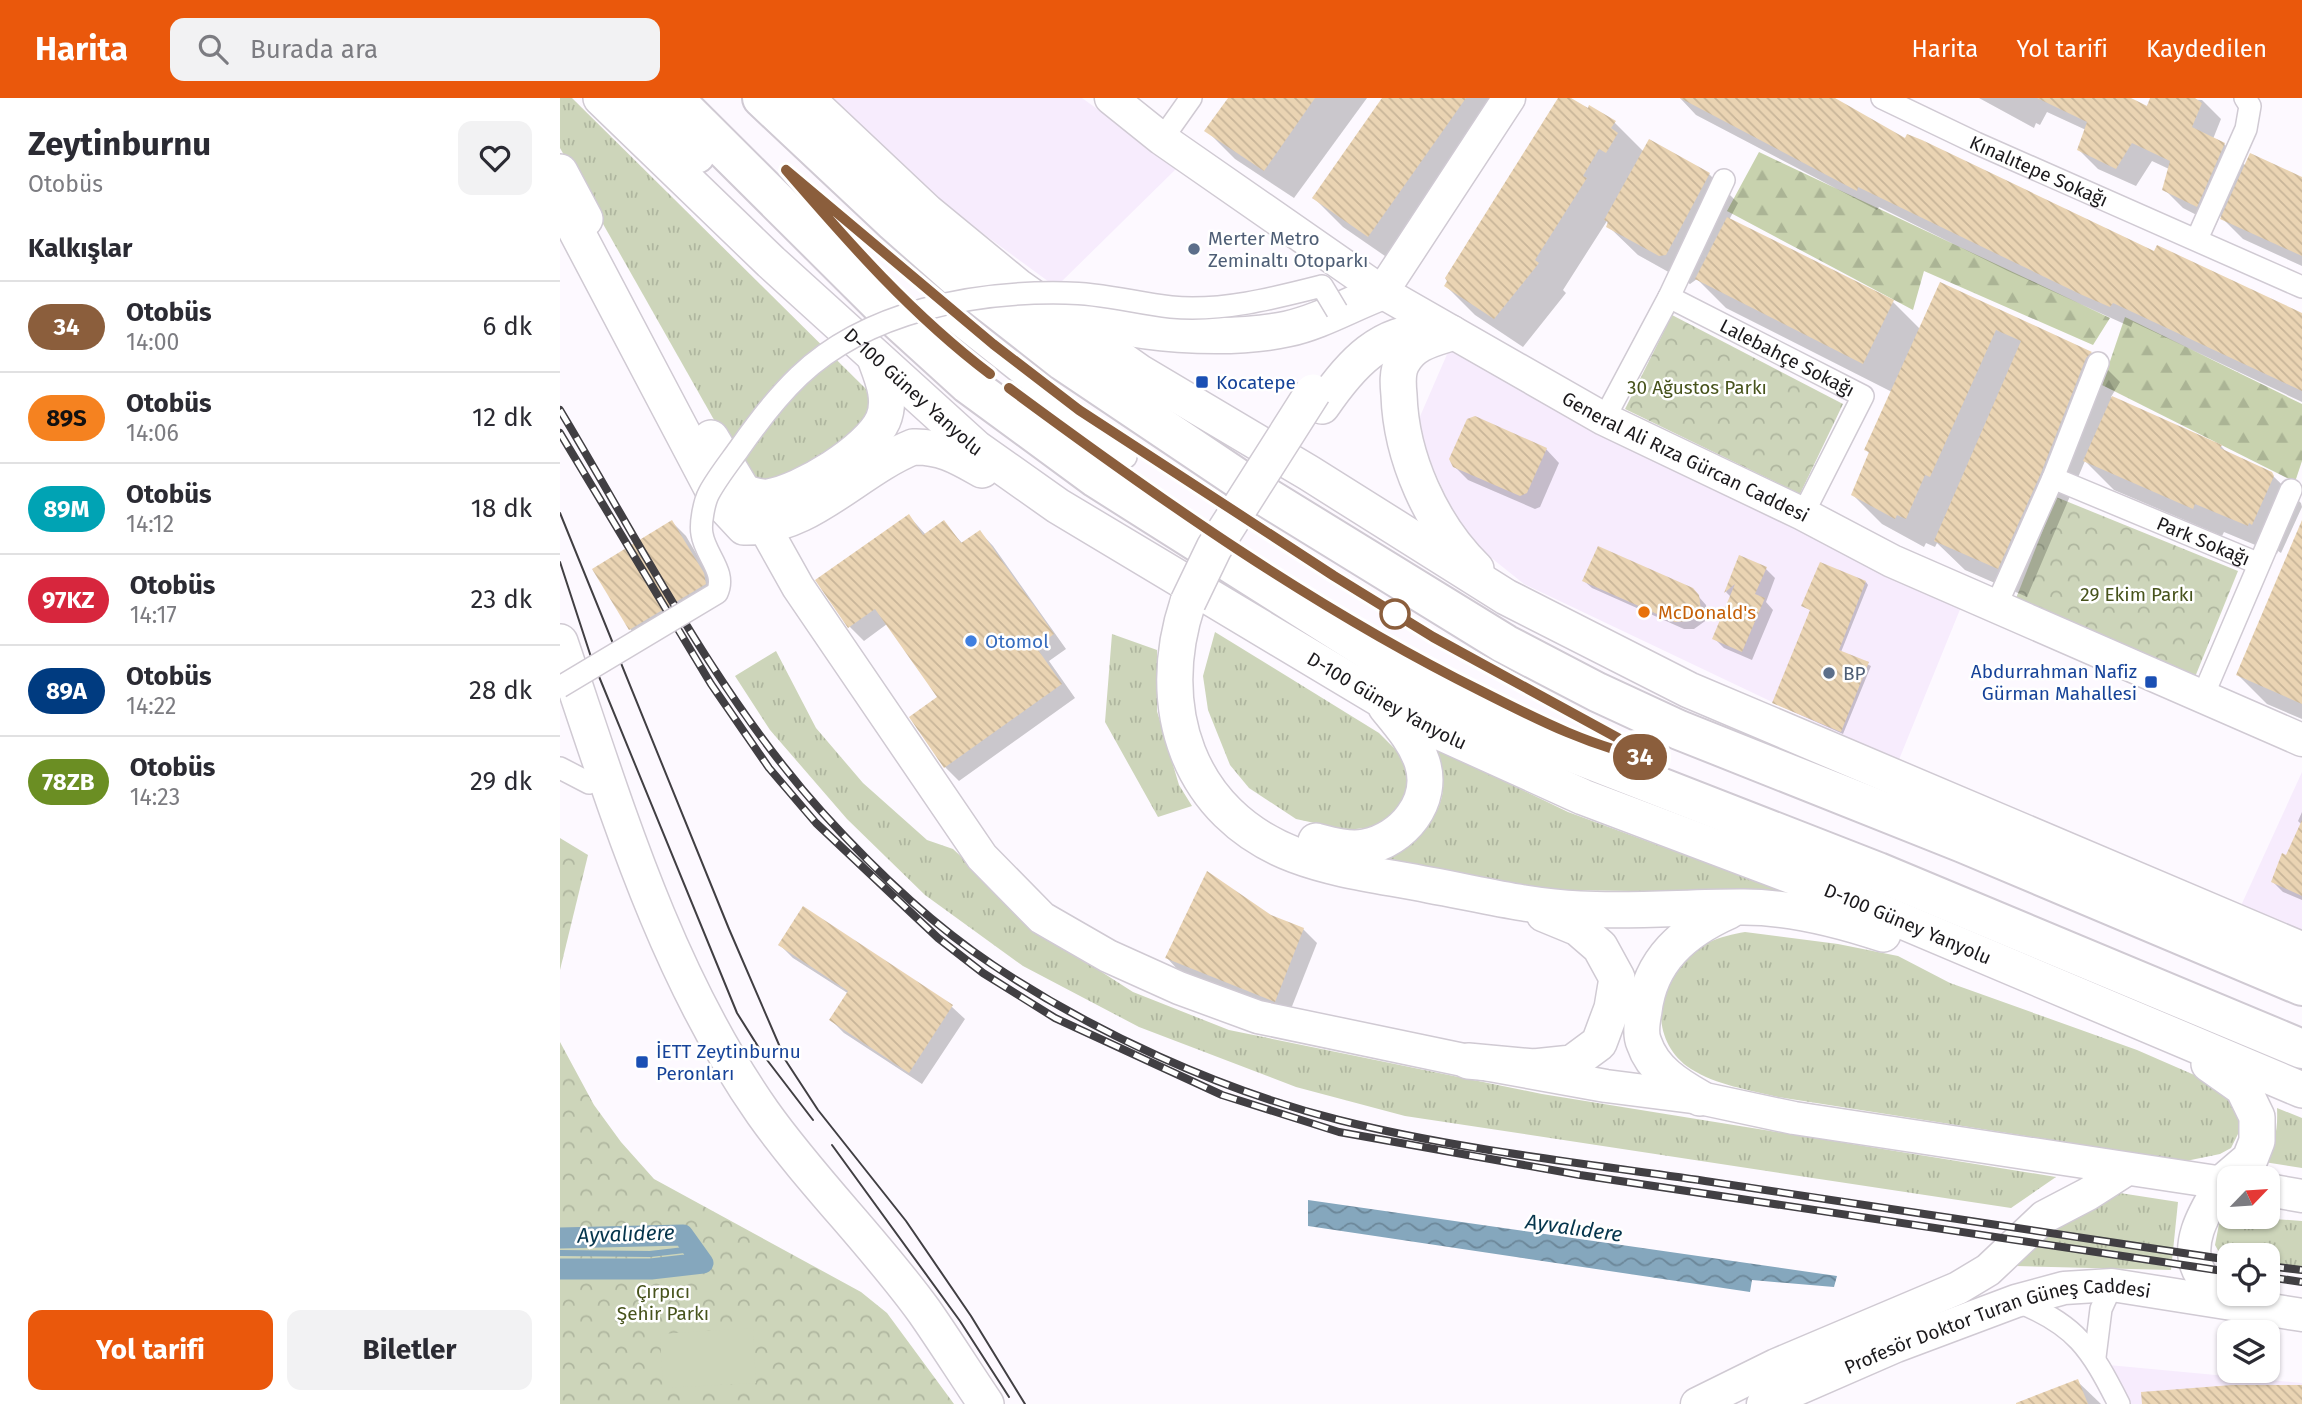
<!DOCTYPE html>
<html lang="tr">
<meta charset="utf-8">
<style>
body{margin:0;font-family:"Fira Sans",sans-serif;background:#f2f2f3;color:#2b2b33;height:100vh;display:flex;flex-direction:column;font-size:26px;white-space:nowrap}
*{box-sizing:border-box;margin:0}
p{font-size:23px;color:#7c7c81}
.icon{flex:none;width:38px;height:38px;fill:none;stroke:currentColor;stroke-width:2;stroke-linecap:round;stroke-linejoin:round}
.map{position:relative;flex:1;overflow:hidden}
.sheet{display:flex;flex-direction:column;background:#fff;width:560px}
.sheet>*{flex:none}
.badge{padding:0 14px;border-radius:23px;font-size:24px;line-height:46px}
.needle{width:46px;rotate:65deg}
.buttons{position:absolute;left:1657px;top:1068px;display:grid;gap:14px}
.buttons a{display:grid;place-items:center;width:63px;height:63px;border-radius:14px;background:#fff;box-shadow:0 2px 5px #0004;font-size:35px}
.map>.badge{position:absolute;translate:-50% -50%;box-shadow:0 0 0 4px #fff}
h2{padding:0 28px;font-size:26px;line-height:63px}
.round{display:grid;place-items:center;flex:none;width:74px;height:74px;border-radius:14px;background:#f2f2f3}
.head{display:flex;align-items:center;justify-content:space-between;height:119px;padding:0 28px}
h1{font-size:33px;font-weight:700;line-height:52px}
.action{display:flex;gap:14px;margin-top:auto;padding:14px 28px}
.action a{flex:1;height:80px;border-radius:14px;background:#ea580c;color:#fff;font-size:28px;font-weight:700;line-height:80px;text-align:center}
.action a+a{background:#f2f2f3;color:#2b2b33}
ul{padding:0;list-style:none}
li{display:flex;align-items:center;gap:21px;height:91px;padding:0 28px;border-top:2px solid #e1e1e2}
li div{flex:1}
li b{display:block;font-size:26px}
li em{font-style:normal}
li .badge{min-width:77px;font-weight:700;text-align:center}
header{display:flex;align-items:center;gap:42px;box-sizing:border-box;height:98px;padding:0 35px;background:#ea580c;color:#fff}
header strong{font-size:33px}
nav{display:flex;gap:38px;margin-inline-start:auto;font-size:24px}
.search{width:490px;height:63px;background:#f2f2f3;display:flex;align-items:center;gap:18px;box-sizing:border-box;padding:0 24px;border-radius:14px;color:#7c7c81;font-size:26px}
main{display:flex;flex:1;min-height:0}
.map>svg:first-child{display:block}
.built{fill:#f7ecfd}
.grass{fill:url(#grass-tufts)}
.forest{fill:url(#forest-firs)}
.park{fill:url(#park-crowns)}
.pitch{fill:#cdd5ba}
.water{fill:url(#water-waves)}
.shadow{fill:#0003}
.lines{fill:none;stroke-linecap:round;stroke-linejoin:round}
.stream{stroke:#85a7bd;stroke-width:6}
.canal{stroke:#85a7bd;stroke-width:21}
.building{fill:url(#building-back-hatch)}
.street-casing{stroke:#d0cad3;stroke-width:24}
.secondary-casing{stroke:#d0cad3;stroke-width:35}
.primary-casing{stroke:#d0cad3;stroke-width:38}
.highway-casing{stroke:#d0cad3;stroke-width:42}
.street{stroke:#fff;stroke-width:21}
.secondary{stroke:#fff;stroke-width:32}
.primary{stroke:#fff;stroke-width:35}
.highway{stroke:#fff;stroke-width:38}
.tram{stroke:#413f43;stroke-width:2}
.rail-casing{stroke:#413f43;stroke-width:8}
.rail{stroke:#fff;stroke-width:5;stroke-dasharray:16;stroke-linecap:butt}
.street-bridge-casing{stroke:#d0cad3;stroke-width:24;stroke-linecap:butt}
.primary-bridge-casing{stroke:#d0cad3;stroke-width:38;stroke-linecap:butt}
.street-bridge{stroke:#fff;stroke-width:21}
.primary-bridge{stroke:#fff;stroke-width:35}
.line-casing{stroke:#fff;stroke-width:16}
.line{stroke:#8b5e3c;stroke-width:10}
.service-dot{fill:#5c6f8a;stroke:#fff;stroke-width:2.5}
.transit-dot{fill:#1a4fb4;stroke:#fff;stroke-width:2.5}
.food-dot{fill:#e8710a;stroke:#fff;stroke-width:2.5}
.stop-dot{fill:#fff;stroke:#8b5e3c;stroke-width:3.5}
.shop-dot{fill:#3f7fe0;stroke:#fff;stroke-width:2.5}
.labels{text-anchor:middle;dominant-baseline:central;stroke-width:5;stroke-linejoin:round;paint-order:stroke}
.street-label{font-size:19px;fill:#1b191c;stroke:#fff}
.service-label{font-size:19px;fill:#4e5e75;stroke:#fff;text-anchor:start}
.transit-label{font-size:19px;fill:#164399;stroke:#fff;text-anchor:start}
.park-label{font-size:19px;fill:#47531c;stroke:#fff}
.food-label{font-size:19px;fill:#c56008;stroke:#fff;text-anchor:start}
.shop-label{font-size:19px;fill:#366cbe;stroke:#fff;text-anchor:start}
.water-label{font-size:21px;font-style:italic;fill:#05354c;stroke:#fff}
</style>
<header>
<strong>Harita</strong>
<div class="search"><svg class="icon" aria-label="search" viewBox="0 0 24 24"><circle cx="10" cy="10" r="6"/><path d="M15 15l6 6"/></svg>Burada ara</div>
<nav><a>Harita</a><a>Yol tarifi</a><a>Kaydedilen</a></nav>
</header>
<main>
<section class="sheet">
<div class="head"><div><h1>Zeytinburnu</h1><p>Otobüs</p></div><a class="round"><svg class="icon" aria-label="heart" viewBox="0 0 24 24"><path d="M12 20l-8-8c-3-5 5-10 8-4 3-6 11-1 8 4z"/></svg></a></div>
<h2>Kalkışlar</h2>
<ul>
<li><span class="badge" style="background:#8b5e3c;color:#fff">34</span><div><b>Otobüs</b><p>14:00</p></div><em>6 dk</em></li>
<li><span class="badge" style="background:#f58220;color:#111">89S</span><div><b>Otobüs</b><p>14:06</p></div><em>12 dk</em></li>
<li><span class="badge" style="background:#00a3b4;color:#fff">89M</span><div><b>Otobüs</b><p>14:12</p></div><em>18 dk</em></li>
<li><span class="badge" style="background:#d7263d;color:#fff">97KZ</span><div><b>Otobüs</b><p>14:17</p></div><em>23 dk</em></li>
<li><span class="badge" style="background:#003b80;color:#fff">89A</span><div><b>Otobüs</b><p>14:22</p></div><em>28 dk</em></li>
<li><span class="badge" style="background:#6b8e23;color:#fff">78ZB</span><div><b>Otobüs</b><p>14:23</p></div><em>29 dk</em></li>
</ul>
<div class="action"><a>Yol tarifi</a><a>Biletler</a></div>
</section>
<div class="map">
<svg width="1742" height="1306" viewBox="0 0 1742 1306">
<defs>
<pattern id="grass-tufts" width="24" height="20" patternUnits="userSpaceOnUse" patternTransform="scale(1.75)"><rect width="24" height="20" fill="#cdd5ba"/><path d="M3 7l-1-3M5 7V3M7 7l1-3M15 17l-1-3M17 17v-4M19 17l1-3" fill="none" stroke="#afb69f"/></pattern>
<pattern id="forest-firs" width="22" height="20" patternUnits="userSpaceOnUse" patternTransform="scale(1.75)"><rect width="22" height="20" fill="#c8d2ae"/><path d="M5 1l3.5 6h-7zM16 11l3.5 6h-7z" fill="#abb495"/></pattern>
<pattern id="park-crowns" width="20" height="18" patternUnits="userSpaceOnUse" patternTransform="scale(1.75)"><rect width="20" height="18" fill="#cdd5ba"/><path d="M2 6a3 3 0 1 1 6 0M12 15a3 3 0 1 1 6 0" fill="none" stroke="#afb69f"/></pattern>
<pattern id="water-waves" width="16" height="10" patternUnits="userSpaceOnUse" patternTransform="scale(1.75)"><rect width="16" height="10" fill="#85a7bd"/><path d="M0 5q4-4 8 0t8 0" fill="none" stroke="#6c8799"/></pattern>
<pattern id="building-back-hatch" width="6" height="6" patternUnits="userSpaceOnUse" patternTransform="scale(1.75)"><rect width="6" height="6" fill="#ead4b3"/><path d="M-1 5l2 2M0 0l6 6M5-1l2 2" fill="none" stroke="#c8b599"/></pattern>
</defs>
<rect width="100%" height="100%" fill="#fdf9ff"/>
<g class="built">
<path d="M269,0H522L618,69L496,189L369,96Z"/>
<path d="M891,247L1080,357L1401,509L1338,664L964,486L904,438L855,330Z"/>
<path d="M1742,674V839L1679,812Z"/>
<path d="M1527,1265L1742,1285V1306H1547Z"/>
</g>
<g class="grass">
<path d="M0,0H12L306,291L313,319L304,335L228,378L198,383L183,373L0,50Z"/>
<path d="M655,534L819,635L842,658L847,669V696L842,709L823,728L787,732L736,721L689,690L670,667L648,612L643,578Z"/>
<path d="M552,536L597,552V613L619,687L632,708L598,719L545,624Z"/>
<path d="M216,553L256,630L303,685L367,742L393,751L490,841L573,894L669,932L982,996L1496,1079L1451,1110L845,1018L736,989L579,929L463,868L365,797L287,721L210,632L175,578Z"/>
<path d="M877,651L1008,714L1228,795L998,792L890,779L821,765C848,750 881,724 883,690C884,677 880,663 877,651Z"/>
<path d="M1185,834L1278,846L1338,858L1390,885L1577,952L1655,986L1672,1007L1678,1022V1036L1671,1050L1660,1056L1626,1063L1218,999C1190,992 1156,987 1131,971C1094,947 1093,899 1118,866C1134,847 1161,838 1185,834Z"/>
<path d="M1717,1010L1742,1020V1070L1704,1064C1715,1046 1718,1032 1717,1010Z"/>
<path d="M1560,1095L1618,1104L1611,1172L1456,1168L1484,1135L1523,1111Z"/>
<path d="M1671,1118L1742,1123V1176L1708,1171V1157H1670L1669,1165H1665L1655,1147L1659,1126Z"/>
</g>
<g class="forest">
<path d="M1199,54L1550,220L1533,247L1364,173L1353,212L1167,113Z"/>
<path d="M1565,219L1742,306V363L1735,384L1542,287Z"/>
</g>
<g class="park">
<path d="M1112,217L1283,306L1240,396L1065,311Z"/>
<path d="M1496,399L1678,473L1633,584L1453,508Z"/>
<path d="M0,740L28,757L0,872Z"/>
<path d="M0,944L34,1007L61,1044L94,1081L301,1194L327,1215L394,1306H0Z"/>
</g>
<path class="pitch" d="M193,1230L196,1285L103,1290L100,1236Z"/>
<path class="water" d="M748,1102L1277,1178L1274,1189L1192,1182L1190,1194L748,1128Z"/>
<g class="shadow">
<path d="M671,0H807L734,100L675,61L647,33Z"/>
<path d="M824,0H956L838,167L783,129L754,100Z"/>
<path d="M1000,0H1008L1054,24L1084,54L1149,76L1178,105L1169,122L1333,204L1361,232L1381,186L1531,255L1560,284L1551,299L1661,348L1669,357L1711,376L1741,405L1742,409L1721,455L1718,453L1717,456L1664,434L1662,438L1554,392L1525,363L1467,499L1405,472L1377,445L1375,449L1366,445L1364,449L1322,426L1293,397L1310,356L1306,352L1332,294L1166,210L1137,181L1130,186L1078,157L1048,128L1047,123L1003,192L1006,195L963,249L915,217L886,188L909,147L907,145L957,74Z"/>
<path d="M1120,0H1267L1346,42L1595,156L1742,218V304L1573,224L1571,229L1448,173L1319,109L1317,112L1136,17Z"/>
<path d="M1419,0H1568L1586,9L1592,0L1642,2L1661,21L1653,41L1664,46L1686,68L1742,81V168L1683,141L1660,118L1656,127L1623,110L1604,91L1609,71L1592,63L1576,88L1538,71L1519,52L1526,32L1487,14L1480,27L1476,25L1474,30Z"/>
<path d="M986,351L999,365L980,409L975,411L908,382L894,368Z"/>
<path d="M349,418L366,437L384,425L403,446L420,434L433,448L506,551L489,563L515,600L399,683L385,669L379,599L327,526L304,543L290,529L258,482Z"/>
<path d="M112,424L126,438L157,491L84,545L70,531L34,471Z"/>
<path d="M1742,425V621L1707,606L1678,577Z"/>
<path d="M1180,459L1205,470L1215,480L1206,504L1213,512L1192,562L1164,550L1154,540L1171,499L1166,494Z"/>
<path d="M1024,483L1132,491L1146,507L1148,521L1134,531H1124L1032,490Z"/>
<path d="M1306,484L1308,487L1281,554L1311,568L1283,636L1214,605L1251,513L1244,508Z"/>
<path d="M1742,714V802L1723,794L1713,784L1742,727L1738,723Z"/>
<path d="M244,810L392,909L405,921L362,986L284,935L271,922L289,896L233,860L220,847Z"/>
<path d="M710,819L743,831L757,845L729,916L620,874L607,860Z"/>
<path d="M1517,1283L1541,1306H1458Z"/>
</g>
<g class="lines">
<path class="stream" d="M0,1155L90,1156L133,1151"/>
<path class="canal" d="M0,1140L123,1137L143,1165L91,1171H0"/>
</g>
<g class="building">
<path d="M668,0H755L704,73L644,33Z"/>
<path d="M822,0H906L808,139L752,100Z"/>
<path d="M998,0H1011L1028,10L1029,7L1056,23L1051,30L1058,35L1046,55L1039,51L1023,78L1027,80L975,162L979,165L934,221L884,188L887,183L885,180Z"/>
<path d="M1120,0H1275L1345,40L1347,36L1362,42L1594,153L1597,147L1723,206L1742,215V293L1553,205L1550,209L1522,197L1298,89L1297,93Z"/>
<path d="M1477,0H1571L1587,8L1590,0H1635L1642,5L1632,29L1665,45L1637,109L1602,92L1610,63L1572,45L1556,71L1517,52L1527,24Z"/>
<path d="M1089,41L1150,75L1106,157L1099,158L1046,129L1048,124L1044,122Z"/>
<path d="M1690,55L1742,79V158L1660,121Z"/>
<path d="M1167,119L1334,202L1303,266L1135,181Z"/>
<path d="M1380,184L1532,254L1526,260L1481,375L1438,471L1374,443L1461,243L1436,232L1370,379L1365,377L1346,421L1337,417L1335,421L1291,397L1309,354L1304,352Z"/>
<path d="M1552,298L1662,347L1660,350L1712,374L1714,378L1692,427L1689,425L1688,428L1635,406L1633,411L1523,363Z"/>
<path d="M915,318L987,350L967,395L960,398L893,369L889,361L907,321Z"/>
<path d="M349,416L363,437L384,422L401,445L420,432L494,536L476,549L502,586L384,670L349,619L377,599L315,511L288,530L255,482Z"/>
<path d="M112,422L144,475L146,486L69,532L32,471Z"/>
<path d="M1742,422V606L1676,577Z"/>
<path d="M1038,448L1133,490L1139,497L1141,513L1128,523L1115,524L1022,483Z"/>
<path d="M1179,457L1207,469L1195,496L1205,500L1182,554L1152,541L1175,486L1164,495Z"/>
<path d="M1260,464L1306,483L1279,552L1309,564L1281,634L1212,605L1250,512L1241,508Z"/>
<path d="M1742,722V798L1711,784L1722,755L1726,757Z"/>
<path d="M647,773L711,817L744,830L715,904L605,860Z"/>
<path d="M243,808L393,907L349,975L269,922L288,893L218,847Z"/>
<path d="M1518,1281L1528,1306H1456V1305Z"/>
<path d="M1672,1287H1742V1306H1582L1581,1294Z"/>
</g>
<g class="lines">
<defs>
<g id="street">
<path id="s1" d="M1322,0L1416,45L1742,189"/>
<path d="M602,41L631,0"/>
<path d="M1637,141L1686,31L1690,8L1685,0"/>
<path id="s2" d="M1109,199L1303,298L1243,416"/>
<path d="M375,208L566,359"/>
<path d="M1044,321L1109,199L1164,82"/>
<path id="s3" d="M1493,380L1697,465"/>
<path d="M1436,508L1493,380L1538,265"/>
<path d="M1642,600L1731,392"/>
<path d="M0,670L29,685"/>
<path d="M1456,1203C1516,1226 1531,1251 1559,1306"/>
<path d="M1535,1259L1541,1211L1552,1187"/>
</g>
<g id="secondary">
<path id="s4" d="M551,0L602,41L822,194L1044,321L1243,416L1332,463L1742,642"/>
<path d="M822,194L949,0"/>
<path d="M205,430L238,489L422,759L482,820L548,858L619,890L698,919L908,963L1046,988L1140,1000L1234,1020L1670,1086"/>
<path d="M1662,1085C1647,1110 1622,1147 1641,1177C1648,1189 1665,1197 1676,1204"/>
<path d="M1708,1092L1742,1098"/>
<path d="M1137,1306L1216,1267L1398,1190L1428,1172L1484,1119L1528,1096L1567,1071"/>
<path id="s5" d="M1203,1306L1336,1248L1456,1203L1504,1190L1552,1187L1742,1217"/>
</g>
<g id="primary">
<path id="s6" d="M41,0L211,164L416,350L498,408L820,601L882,635L1023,699L1264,790L1742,992"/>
<path d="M246,0L367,114L457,188L579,274L749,375L946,499L1129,592L1742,852"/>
<path d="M0,74L25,121"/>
<path d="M0,102L157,400L184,429C249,431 296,372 353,349C381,348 399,359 422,372"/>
<path d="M514,213C566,239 670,243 727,231C760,224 790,206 822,194"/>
<path d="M891,235C872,241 852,245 842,265C837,274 838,287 839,297C841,359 871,427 916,471"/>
<path d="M762,308C790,267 822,230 875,234"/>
<path d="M151,340L205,430"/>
<path d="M182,394C190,396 200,400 208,399C241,394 309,353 323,322C332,301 322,279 315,260"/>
<path d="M628,504C593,608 627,716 735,757C777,773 824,778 869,787C919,796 969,809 1020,811C1073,814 1126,809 1179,809C1227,808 1278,821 1323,836"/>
<path d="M0,544C55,705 104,874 203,1015C252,1084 314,1144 364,1213C385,1243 405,1275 426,1306"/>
<path d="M756,743C771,747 789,752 805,749C843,742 875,703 862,664C855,643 840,626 826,609"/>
<path d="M908,963L974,969L1012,965L1039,945L1052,910L1057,880L1040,849L1018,830L984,816"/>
<path d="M1649,966L1683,990L1697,1019V1043L1690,1061L1662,1085"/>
<path d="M1140,1000C1117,987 1093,972 1084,945C1080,936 1082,923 1084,913C1090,862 1124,833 1169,813"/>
</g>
<g id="highway">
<path d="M72,0L136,56"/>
<path d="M113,0L320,206L408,286L536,380L841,573L917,614L982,643L1318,774L1742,951"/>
<path d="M202,0L333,123L401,183L503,263L698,394L945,546L1037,594L1119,632L1403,745L1742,888"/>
</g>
</defs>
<use href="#street" class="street-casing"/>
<use href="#secondary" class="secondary-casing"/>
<use href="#primary" class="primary-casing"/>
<use href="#highway" class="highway-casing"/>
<use href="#street" class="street"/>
<use href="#secondary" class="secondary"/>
<use href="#primary" class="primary"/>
<use href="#highway" class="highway"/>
<g class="tram">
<path d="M0,415L169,831L226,963L258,1012L346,1123L411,1218L465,1306"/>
<path d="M0,464L31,559L177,915L204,958L253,1022"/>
<path d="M272,1047L400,1223L449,1299"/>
</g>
<defs>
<g id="rail">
<path d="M0,312C81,447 156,596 262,714C312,769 371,826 433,867C535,935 660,992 779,1022C899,1052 1023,1065 1145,1083C1320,1109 1495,1136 1670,1162"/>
<path d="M0,335L151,586L209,670L256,725L378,840L423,875L495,920L662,997L779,1034L1020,1077L1670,1174"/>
<path d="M1708,1168L1742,1172"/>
<path d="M1708,1179L1742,1184"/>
</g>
</defs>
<use href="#rail" class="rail-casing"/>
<use href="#rail" class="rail"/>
<defs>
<path id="street-bridge" d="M0,589L157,495C167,474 145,457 142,436C140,426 144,404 149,395C157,380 169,365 179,351C197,325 216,300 239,278C307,213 415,193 506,195C542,195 575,205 611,209C661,214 715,200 762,188L777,213"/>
<path id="primary-bridge" d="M628,504L654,450L753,294"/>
</defs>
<use href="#street-bridge" class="street-bridge-casing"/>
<use href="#primary-bridge" class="primary-bridge-casing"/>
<use href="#street-bridge" class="street-bridge"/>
<use href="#primary-bridge" class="primary-bridge"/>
</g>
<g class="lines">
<defs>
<path id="line" d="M430,276C352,217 289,145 226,72L433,246L519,312L774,478L873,539L1098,662C1035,651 978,622 921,593C754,510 599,401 449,290"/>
</defs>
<use href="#line" class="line-casing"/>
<use href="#line" class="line"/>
</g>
<g class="service-dot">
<circle cx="634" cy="151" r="7"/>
<circle cx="1269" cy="575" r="7"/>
</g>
<g class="transit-dot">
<rect x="635" y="277" width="14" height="14" rx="3.5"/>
<rect x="1584" y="577" width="14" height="14" rx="3.5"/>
<rect x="75" y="957" width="14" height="14" rx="3.5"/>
</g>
<circle class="food-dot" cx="1084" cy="514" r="7"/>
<circle class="stop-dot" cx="835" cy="516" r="14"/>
<circle class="shop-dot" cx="411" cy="543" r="7"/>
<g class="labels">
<g class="street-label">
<text stroke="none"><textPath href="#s1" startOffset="173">Kınalıtepe Sokağı</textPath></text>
<text stroke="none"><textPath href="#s2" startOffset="133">Lalebahçe Sokağı</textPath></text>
<text stroke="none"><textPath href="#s6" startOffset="429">D-100 Güney Yanyolu</textPath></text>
<text stroke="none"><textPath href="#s4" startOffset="679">General Ali Rıza Gürcan Caddesi</textPath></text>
<text stroke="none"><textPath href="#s3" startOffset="163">Park Sokağı</textPath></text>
<text stroke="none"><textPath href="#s6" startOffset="996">D-100 Güney Yanyolu</textPath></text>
<text stroke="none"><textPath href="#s6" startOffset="1563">D-100 Güney Yanyolu</textPath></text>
<text stroke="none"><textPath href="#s5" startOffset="250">Profesör Doktor Turan Güneş Caddesi</textPath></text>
</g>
<g class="service-label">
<text x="648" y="140">Merter Metro<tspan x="648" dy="22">Zeminaltı Otoparkı</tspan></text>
<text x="1283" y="575">BP</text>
</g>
<g class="transit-label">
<text x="656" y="284">Kocatepe</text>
<text x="1577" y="573" text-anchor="end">Abdurrahman Nafiz<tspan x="1577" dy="22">Gürman Mahallesi</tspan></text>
<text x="96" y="953">İETT Zeytinburnu<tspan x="96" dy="22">Peronları</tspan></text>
</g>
<g class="park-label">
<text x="1137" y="289">30 Ağustos Parkı</text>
<text x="1577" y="496">29 Ekim Parkı</text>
<text x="103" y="1193">Çırpıcı<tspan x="103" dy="22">Şehir Parkı</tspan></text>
</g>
<g class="food-label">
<text x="1098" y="514">McDonald's</text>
</g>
<g class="shop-label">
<text x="425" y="543">Otomol</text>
</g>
<g class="water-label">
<text transform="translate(1014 1130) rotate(8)">Ayvalıdere</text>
<text transform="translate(66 1136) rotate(-2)">Ayvalıdere</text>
</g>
</g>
</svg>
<div class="buttons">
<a><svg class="needle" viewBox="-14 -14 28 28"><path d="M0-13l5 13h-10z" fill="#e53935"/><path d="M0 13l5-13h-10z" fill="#7c7c81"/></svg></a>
<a><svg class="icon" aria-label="locate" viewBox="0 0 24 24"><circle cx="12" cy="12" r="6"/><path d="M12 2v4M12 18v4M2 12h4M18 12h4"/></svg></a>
<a><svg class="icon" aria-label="layers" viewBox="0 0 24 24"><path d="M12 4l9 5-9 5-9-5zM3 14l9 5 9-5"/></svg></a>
</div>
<b class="badge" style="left:1080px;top:659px;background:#8b5e3c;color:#fff">34</b>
</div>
</main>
